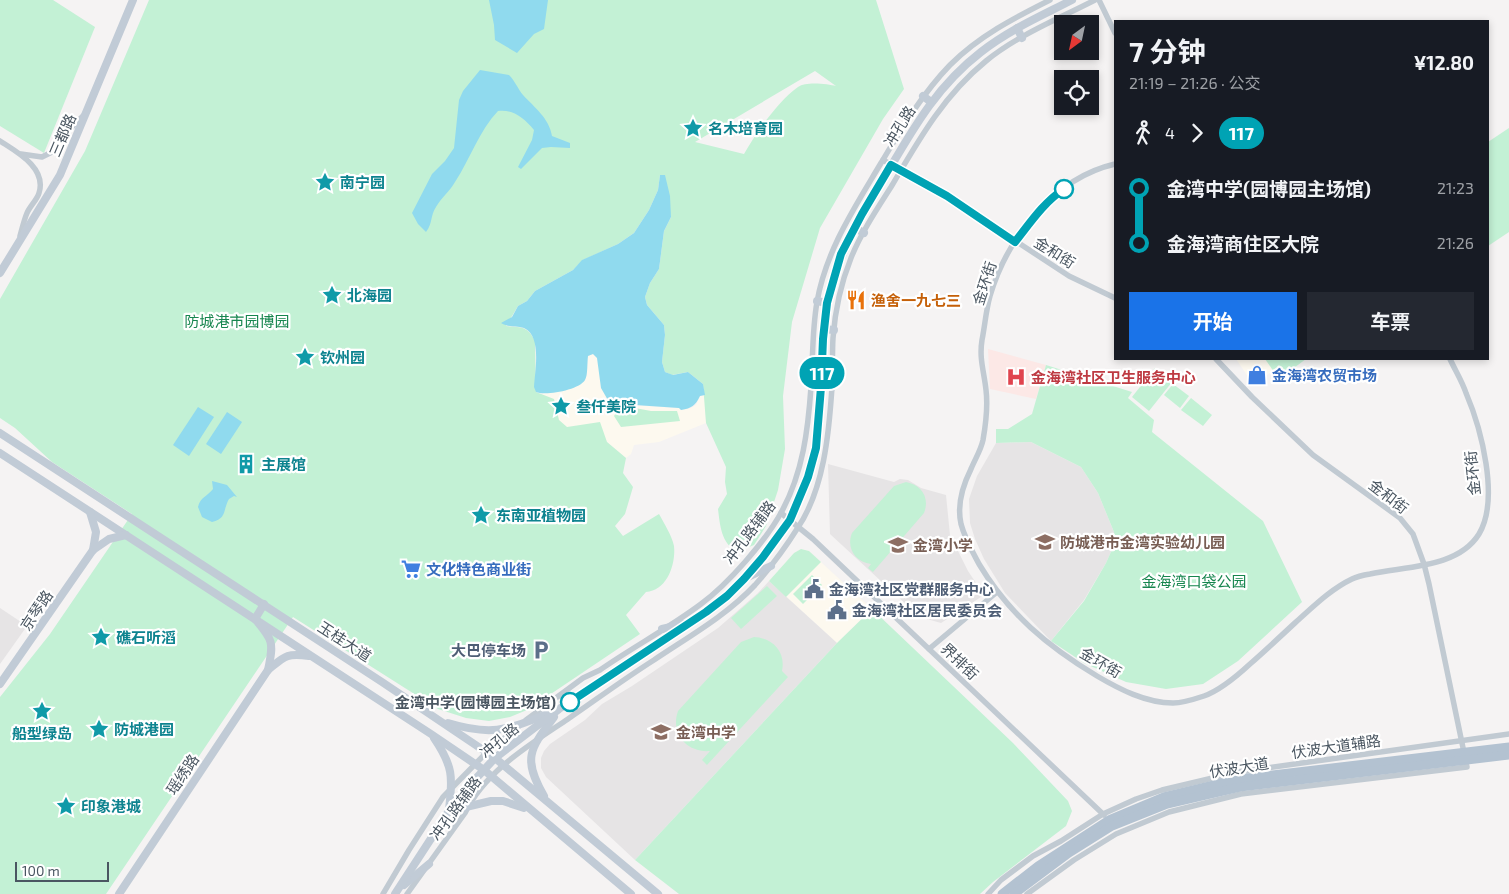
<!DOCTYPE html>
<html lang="zh">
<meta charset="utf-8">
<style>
body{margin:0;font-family:"Exo 2","Noto Sans SC",sans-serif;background:#242831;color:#f1f3f6;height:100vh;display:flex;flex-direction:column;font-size:19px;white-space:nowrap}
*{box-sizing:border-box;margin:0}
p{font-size:16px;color:#9ea1a6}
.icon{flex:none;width:28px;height:28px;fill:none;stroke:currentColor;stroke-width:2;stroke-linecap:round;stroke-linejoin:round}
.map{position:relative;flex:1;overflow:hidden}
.drawer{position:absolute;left:1114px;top:20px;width:375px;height:340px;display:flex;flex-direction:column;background:#171b24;border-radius:0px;box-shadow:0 2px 8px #0003}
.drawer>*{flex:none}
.badge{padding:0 10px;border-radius:16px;font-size:18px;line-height:32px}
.needle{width:32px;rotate:213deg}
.controls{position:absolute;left:1054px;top:15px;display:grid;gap:10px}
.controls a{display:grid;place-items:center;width:45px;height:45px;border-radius:0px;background:#171b24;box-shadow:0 2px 8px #0003;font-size:25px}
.scale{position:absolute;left:15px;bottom:12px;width:94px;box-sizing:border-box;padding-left:5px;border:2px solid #4a5661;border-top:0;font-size:14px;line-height:18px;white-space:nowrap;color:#4a5661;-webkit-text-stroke:4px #fff;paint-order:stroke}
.map>.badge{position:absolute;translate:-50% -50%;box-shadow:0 0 0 2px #fff}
.legs{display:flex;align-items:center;gap:8px;height:55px;padding:0 15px;font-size:16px}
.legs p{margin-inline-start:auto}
.overview{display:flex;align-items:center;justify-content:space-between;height:85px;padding:0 15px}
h1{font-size:28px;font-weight:700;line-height:38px}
.cta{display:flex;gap:10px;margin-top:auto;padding:10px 15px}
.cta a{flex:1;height:58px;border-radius:0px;background:#1a73e8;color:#fff;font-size:20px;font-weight:700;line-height:58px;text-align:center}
.cta a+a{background:#242831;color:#f1f3f6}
ul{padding:0 15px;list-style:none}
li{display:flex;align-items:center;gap:18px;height:55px;font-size:19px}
li i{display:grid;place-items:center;width:8px;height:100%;margin:0 6px;background:currentColor}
li i::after{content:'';width:12px;height:12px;margin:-6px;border:4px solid;border-radius:50%;background:#171b24}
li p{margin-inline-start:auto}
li:first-child i{background:linear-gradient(#0000 50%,currentColor 0)}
li:last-child i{background:linear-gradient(currentColor 50%,#0000 0)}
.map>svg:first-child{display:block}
.commercial{fill:#fdf9ef}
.education{fill:#e6e4e5}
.medical{fill:#fce8e6}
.green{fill:#c3f1d5;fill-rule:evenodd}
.water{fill:#90daee}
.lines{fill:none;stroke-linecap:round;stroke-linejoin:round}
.street{stroke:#c1cad2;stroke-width:5.5}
.secondary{stroke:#c1cbd6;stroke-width:8}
.primary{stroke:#b3c2d1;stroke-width:9}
.line-1-casing{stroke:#fff;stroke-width:11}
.line-1{stroke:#00a3b4;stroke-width:8}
.stop-1-dot{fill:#fff;stroke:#00a3b4;stroke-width:2.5}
.labels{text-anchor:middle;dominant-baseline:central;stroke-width:4.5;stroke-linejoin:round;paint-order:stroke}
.street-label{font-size:15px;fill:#4a5661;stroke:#fff}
.culture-label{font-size:15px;font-weight:bold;fill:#0d838f;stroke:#fff;text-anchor:start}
.food-label{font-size:15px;font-weight:bold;fill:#c56008;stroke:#fff;text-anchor:start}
.park-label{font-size:15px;fill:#17864f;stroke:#fff}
.shop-label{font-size:15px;font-weight:bold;fill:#366cbe;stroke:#fff;text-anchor:start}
.health-label{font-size:15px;font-weight:bold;fill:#be3a42;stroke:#fff;text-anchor:start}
.education-label{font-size:15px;font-weight:bold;fill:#785e54;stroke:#fff;text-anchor:start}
.service-label{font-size:15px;font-weight:bold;fill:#4e5e75;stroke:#fff;text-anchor:start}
.stop-label{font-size:15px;font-weight:bold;fill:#4a5661;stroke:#fff;text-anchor:end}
</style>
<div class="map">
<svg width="1509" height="894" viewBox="0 0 1509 894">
<rect width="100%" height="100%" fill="#f5f3f3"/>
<g class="commercial">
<path d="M593,354L597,358L623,408L635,405L646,406L679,408L681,410L691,408L696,405L700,396L705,395L706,423L659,442L634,445L631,454L626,458L607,442L567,427L497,410L586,378L588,356Z"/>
<path d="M1236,359H1276L1281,366L1253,384Z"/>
<path d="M801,549L809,551L872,609L837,643L769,581L794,553Z"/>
</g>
<g class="education">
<path d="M1031,442L1081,467L1098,493L1114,532V545L1106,563L1084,600L1051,641L1005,593L984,559L975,539L970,523L969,499L977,476L996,443Z"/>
<path d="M828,464L894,482L900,479L908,480L921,488L946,495L950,535L968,571L984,595L941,623L920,617L830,534Z"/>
<path d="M769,581L837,643L635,860L546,777L541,768V758L544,751L550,744L585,720L602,704L632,686L718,628L758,593Z"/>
<path d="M0,608L27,626L0,664Z"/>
</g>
<path class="medical" d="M988,349L1046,365L1036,399L990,389Z"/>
<g class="green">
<path d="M0,0H53L95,27L44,153L0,126Z"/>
<path d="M149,0H876L904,89L883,119L820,228L792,322L783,396L785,449L778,490L766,526L754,545L737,552C721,543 720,525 718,509L727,494L725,482L726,467L706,423L703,384L688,372L672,375L665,372L662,362L665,335L664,325L647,305L645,297L650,283L659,269L664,231L671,217L660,175L658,190L649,210L634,233L618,244L583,260L573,270L535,291L527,301L518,306L506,326C521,327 528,326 535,341L536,392L554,399L559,420L567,427L600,422L607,442L626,458L623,473L633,487L625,514L615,526L623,536L659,514C664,523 672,536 674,546C676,564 667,591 646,592L626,615L640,634L527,710L510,717L489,721L466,718L438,709L293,617L106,894H0V697L50,634L132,514L52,462L15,428L0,418V299L85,151ZM815,71L836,86C828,84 806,81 798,87C778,101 756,133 744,154L695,142Z"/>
<path d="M1509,128V232L1488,246V142Z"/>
<path d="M1265,359H1306L1279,379Z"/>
<path d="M1046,365L1132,392L1128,398L1154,420L1152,432L1263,521L1302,602L1238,661L1203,684L1166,689L1126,682L1084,663L1051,641L1084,601L1106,563L1114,545V532L1098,493L1081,467L1031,442L996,443V429H1008L1032,414Z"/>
<path d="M1155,368L1172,382L1149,411L1132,397Z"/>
<path d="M1173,384L1189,396L1180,408L1164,395Z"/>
<path d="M1191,398L1212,415L1203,426L1181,410Z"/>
<path d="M635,408L651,411H677L680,421L621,427L614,416L617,411Z"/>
<path d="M906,482C922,485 930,498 924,513L873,572L868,568L871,564C855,562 846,548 852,533L894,486Z"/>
<path d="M801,549L809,551L821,562L786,597L769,581L794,553Z"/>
<path d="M812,575L822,585L803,604L793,594Z"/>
<path d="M767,586L777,596L741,629L731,618Z"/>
<path d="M872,609L1013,743L1068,801L1072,811L1066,826L993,882L980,894H679L635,860L837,643Z"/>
<path d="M754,637C773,638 786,652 782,671L788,677L707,765L702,760L710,751C687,753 670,734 678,711L741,642Z"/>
</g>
<g class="water">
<path d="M489,0H548L544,29L534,34L517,53L495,40L494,25Z"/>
<path d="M480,70L509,75C515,81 518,89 523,95C535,108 549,118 552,136L570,143V148L551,147L542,148L521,169L518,167L532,140L534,130C524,118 513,109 498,111C479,131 470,159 455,182C450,191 441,198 436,207C430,216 433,223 426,232L418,224L412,213L432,174L445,161L454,148L459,100L463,91Z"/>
<path d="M660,175H665L670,196L671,217L664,231L659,269L650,283L645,297L647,305L664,325L665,335L662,362L665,372L673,375L688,372L703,384L705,395L700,396C695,406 692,408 681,410L679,408L635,405L623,408L609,402L601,388L597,358L593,354L588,356C587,363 588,375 585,380C579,390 546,396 536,392L534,387C535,370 542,336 524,328C516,325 509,328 501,323L512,317L518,306L527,301L535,291L573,270L582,260L618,244L634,233L649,210L658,190Z"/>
<path d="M198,407L214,417L189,456L173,445Z"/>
<path d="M227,412L242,422L221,454L206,444Z"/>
<path d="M212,481L227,485L237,497L234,496L229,499C223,509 227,519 212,522L202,517L198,507C200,497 208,496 213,489Z"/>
</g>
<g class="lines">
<g class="street">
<path d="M1099,0L1115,33"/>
<path d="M0,141C17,152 47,168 39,193C37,200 30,206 27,213C24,220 22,229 20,236"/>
<path d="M21,154L42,157L52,152L60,144L69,130L83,116"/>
<path d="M883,160L947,196L1069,276L1115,298"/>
<path d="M1115,164C1054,178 1007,238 990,296C986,310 985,325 982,340C979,359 984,371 986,390C988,406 986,423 983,440C981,450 975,459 971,469C963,485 957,506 961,524C965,539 972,551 979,564C1009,614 1047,646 1097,676C1119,689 1146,703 1173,703C1183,703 1195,699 1204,696C1221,690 1237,676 1250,664C1266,650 1282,635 1297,621C1314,606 1331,589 1352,579C1358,576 1364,575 1370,574C1406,566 1458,568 1479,534C1500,499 1481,428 1466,393C1462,381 1455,370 1450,359"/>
<path d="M781,513L813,539L1104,815"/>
<path d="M929,649L997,592"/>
<path d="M526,720L583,678L600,670C633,647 669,628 701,604C728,584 766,541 782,511C803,472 808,430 811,387C813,359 812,330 817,302C826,250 855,207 881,163C902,128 922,94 950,65C979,36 1014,18 1050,0"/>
<path d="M383,894L409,850L443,797L487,752L519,726"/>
<path d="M407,894L465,813C485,771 531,744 568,719C597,699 624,679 654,660C688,637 726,616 755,585C770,568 785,548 797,529C824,490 829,433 832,387C833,371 832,354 833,338C835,311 841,283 851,258C861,233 877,209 891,187C918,141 943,96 986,61C1018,35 1058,19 1095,0"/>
<path d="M988,894L1001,880L1033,856L1061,841L1103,814L1136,799L1162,790L1238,772L1509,734"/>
<path d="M1027,894L1074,860L1116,834L1169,812L1241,794L1467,767L1429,584L1424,564L1413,534L1400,518L1313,455L1252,397L1216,359"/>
</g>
<g class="secondary">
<path d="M1017,28L1022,38"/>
<path d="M923,96L931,102"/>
<path d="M855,228L864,233"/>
<path d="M0,273L60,175L133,0"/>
<path d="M817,301L827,303"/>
<path d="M824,329L834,330"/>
<path d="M821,387H832"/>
<path d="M0,433L382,682L495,758L658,894"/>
<path d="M0,453L431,734L484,770L631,894"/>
<path d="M90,512L96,532L93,550"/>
<path d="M748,577L771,566"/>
<path d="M264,604L255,619C273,640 274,642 268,670"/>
<path d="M662,629L684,624"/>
<path d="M0,684L93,550L109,539L126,535"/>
<path d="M448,723C494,737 508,729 550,713"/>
<path d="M434,738C453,766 453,777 449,809"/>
<path d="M544,796C522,758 530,749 554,717"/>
<path d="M449,811L491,801H503L524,808"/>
<path d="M404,885L429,864"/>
<path d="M119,894L268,670C285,656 286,653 309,656"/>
<path d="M395,894L449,811L469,786L495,758L559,709L707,612C738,587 768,556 789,520C801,502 810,471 815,449C819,430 819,409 821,389C824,361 821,331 827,303C837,255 862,214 887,173C914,127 937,86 981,52C1009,30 1041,16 1072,0"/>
</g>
<g class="primary">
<path d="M1002,894L1038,866L1109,820L1164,797L1239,779L1509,747"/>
<path d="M1014,894L1069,853L1112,826L1167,804L1240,787L1509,755"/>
</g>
</g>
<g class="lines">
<defs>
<path id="line-1" d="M570,702L706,612L727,596L744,579L763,557L790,520L808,477L816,448L821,387L823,339L827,303L841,254L862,214L891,165L947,196L1015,242C1030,223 1044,202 1064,189"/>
</defs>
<use href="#line-1" class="line-1-casing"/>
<use href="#line-1" class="line-1"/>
</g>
<defs>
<symbol id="sight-bare" viewBox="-9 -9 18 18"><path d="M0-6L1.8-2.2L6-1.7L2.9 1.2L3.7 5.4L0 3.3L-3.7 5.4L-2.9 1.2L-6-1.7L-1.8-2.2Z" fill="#0f9aa8" stroke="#fff" stroke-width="2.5" paint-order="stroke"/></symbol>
<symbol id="restaurant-bare" viewBox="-9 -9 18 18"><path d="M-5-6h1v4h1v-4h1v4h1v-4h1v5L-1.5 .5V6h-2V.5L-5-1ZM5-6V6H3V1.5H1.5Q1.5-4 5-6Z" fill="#e8710a" stroke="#fff" stroke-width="2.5" paint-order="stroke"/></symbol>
<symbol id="shop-bare" viewBox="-9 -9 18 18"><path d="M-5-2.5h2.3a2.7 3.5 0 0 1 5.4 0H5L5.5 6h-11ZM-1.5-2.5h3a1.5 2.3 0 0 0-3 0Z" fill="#3f7fe0" stroke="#fff" stroke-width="2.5" paint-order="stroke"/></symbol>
<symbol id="hospital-bare" viewBox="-9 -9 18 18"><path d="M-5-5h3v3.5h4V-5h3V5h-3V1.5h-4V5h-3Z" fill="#e0444e" stroke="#fff" stroke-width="2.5" paint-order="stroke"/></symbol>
<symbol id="building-bare" viewBox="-9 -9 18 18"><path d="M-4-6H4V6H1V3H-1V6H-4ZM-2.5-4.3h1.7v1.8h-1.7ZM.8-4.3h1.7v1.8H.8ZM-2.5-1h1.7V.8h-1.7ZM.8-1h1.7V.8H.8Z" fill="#0f9aa8" stroke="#fff" stroke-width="2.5" paint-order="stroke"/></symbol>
<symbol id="school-bare" viewBox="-9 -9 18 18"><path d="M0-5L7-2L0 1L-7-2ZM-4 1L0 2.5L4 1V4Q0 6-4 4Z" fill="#8d6e63" stroke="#fff" stroke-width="2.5" paint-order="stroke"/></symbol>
<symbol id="supermarket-bare" viewBox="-9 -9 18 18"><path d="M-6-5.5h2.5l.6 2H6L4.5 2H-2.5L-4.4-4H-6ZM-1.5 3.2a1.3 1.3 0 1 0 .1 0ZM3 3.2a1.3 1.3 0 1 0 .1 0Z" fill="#3f7fe0" stroke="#fff" stroke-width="2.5" paint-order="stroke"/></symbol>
<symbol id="civic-bare" viewBox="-9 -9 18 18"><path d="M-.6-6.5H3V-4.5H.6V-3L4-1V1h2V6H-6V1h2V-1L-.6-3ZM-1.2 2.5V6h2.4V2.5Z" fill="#5c6f8a" stroke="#fff" stroke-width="2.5" paint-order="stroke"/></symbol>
<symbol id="parking-bare" viewBox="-9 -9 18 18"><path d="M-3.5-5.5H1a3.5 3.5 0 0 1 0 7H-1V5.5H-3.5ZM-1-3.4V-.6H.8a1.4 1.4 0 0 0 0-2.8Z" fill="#5c6f8a" stroke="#fff" stroke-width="2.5" paint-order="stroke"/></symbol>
</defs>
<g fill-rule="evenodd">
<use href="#sight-bare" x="679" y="114" width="28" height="28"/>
<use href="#sight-bare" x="311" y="168" width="28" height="28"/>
<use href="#sight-bare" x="318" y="281" width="28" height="28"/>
<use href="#restaurant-bare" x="842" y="286" width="28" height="28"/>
<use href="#sight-bare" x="291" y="343" width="28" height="28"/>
<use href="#shop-bare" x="1243" y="361" width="28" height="28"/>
<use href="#hospital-bare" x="1002" y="363" width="28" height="28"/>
<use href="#sight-bare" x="547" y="392" width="28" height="28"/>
<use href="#building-bare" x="232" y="450" width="28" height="28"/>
<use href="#sight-bare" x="467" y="501" width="28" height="28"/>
<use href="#school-bare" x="1031" y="528" width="28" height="28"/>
<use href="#school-bare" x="884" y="531" width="28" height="28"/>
<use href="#supermarket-bare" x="397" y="555" width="28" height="28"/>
<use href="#civic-bare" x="800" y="575" width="28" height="28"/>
<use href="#civic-bare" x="823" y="596" width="28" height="28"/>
<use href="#sight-bare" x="87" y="623" width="28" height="28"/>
<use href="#parking-bare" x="527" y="636" width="28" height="28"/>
<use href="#sight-bare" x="28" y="697" width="28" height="28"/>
<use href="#sight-bare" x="85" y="715" width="28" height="28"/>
<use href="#school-bare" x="647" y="718" width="28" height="28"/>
<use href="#sight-bare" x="52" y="792" width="28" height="28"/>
</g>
<g class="stop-1-dot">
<circle cx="1064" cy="189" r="9"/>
<circle cx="570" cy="702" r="9"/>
</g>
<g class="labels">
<g class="street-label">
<text transform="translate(899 126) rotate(-58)">冲孔路</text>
<text transform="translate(62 135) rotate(-67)">三都路</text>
<text transform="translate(1055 252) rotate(32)">金和街</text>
<text transform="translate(984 283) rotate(-72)">金环街</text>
<text transform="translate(1472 473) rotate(-96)">金环街</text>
<text transform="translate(1389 496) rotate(38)">金和街</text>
<text transform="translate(749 532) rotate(-53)">冲孔路辅路</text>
<text transform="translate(36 610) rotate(-56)">京琴路</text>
<text transform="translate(345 641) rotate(33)">玉桂大道</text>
<text transform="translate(960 661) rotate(44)">界排街</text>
<text transform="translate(1101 662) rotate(30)">金环街</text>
<text transform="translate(499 740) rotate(-40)">冲孔路</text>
<text transform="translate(1336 746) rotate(-8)">伏波大道辅路</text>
<text transform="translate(1239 767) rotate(-9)">伏波大道</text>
<text transform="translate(182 774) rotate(-56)">瑶绣路</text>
<text transform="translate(455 808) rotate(-54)">冲孔路辅路</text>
</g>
<g class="culture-label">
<text x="708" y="128">名木培育园</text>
<text x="340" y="182">南宁园</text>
<text x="347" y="295">北海园</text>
<text x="320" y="357">钦州园</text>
<text x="576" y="406">叁仟美院</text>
<text x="261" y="464">主展馆</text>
<text x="496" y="515">东南亚植物园</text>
<text x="116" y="637">礁石听滔</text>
<text x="114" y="729">防城港园</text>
<text x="42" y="733" text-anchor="middle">船型绿岛</text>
<text x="81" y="806">印象港城</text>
</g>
<g class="food-label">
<text x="871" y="300">渔舍一九七三</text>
</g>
<g class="park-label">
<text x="237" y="321">防城港市园博园</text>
<text x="1194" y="581">金海湾口袋公园</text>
</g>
<g class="shop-label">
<text x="1272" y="375">金海湾农贸市场</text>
<text x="426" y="569">文化特色商业街</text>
</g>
<g class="health-label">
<text x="1031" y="377">金海湾社区卫生服务中心</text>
</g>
<g class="education-label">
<text x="1060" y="542">防城港市金湾实验幼儿园</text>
<text x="913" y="545">金湾小学</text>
<text x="676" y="732">金湾中学</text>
</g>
<g class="service-label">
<text x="829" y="589">金海湾社区党群服务中心</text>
<text x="852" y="610">金海湾社区居民委员会</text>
<text x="526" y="650" text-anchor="end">大巴停车场</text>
</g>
<g class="stop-label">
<text x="556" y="702">金湾中学(园博园主场馆)</text>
</g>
</g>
</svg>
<div class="controls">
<a><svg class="needle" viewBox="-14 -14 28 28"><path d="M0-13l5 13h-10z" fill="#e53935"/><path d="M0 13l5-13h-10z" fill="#9ea1a6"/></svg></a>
<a><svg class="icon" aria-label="locate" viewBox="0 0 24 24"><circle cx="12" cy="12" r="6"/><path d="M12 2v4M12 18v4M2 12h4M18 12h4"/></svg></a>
</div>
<div class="scale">100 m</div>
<b class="badge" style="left:822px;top:373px;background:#00a3b4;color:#fff">117</b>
<section class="drawer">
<div class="overview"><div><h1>7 分钟</h1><p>21:19 – 21:26 · 公交</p></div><b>¥12.80</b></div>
<div class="legs"><svg class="icon" aria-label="walk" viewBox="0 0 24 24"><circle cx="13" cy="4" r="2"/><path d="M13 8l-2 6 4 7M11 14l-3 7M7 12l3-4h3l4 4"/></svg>4<svg class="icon" aria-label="forward" viewBox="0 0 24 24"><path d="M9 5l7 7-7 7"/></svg><b class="badge" style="background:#00a3b4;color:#fff">117</b></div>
<ul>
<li><i style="color:#00a3b4"></i><b>金湾中学(园博园主场馆)</b><p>21:23</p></li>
<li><i style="color:#00a3b4"></i><b>金海湾商住区大院</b><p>21:26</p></li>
</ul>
<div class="cta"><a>开始</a><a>车票</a></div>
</section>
</div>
